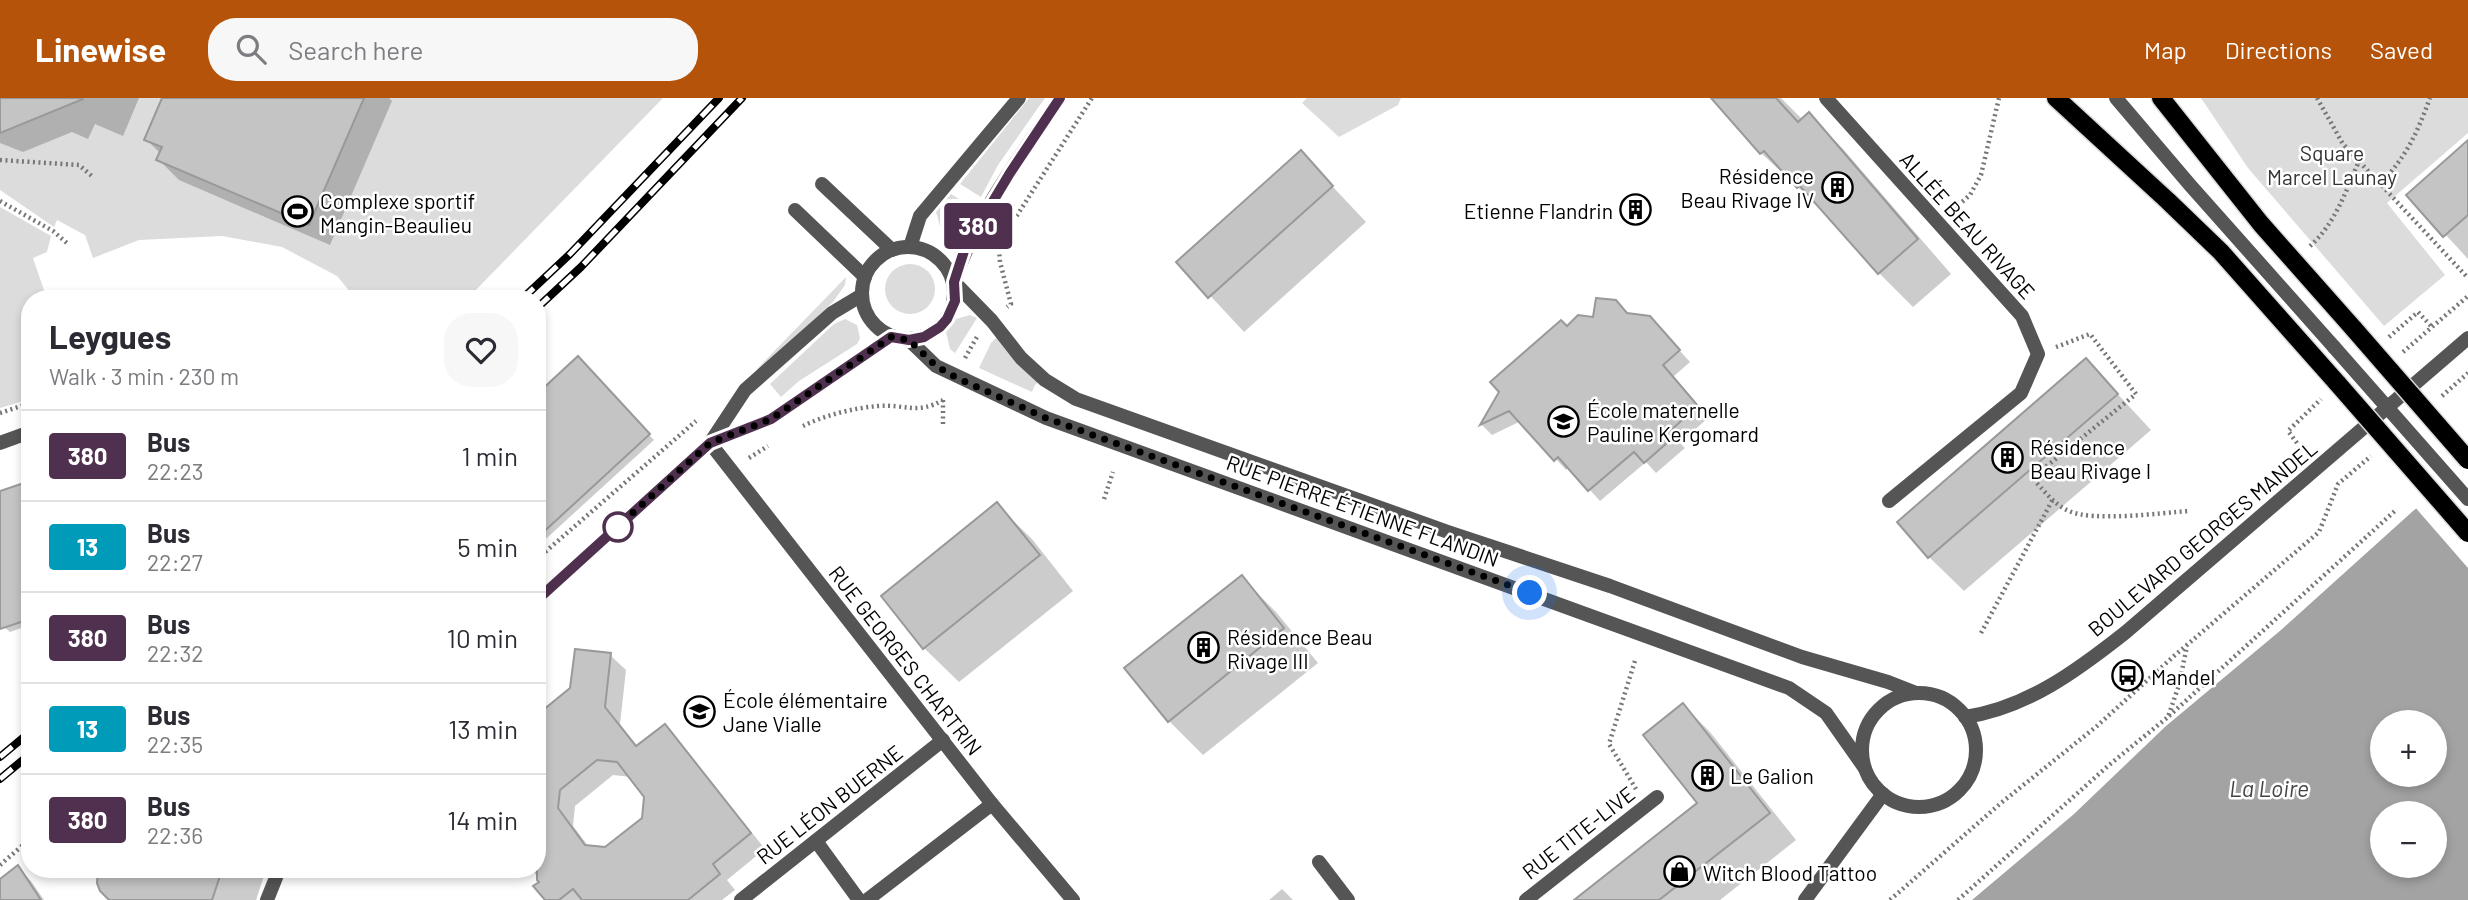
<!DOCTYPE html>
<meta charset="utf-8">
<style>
body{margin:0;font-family:Barlow,sans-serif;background:#f7f7f7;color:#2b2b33;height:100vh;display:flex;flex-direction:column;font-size:26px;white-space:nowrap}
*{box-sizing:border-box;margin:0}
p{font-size:23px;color:#7c7c81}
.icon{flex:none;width:38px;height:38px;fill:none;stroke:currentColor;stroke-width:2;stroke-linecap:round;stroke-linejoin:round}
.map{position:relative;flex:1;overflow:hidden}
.sheet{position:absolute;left:21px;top:192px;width:525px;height:588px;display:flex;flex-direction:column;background:#fff;border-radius:28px;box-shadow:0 4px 10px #0003}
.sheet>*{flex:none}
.badge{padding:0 14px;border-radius:5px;font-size:24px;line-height:46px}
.fabs{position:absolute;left:2370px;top:612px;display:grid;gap:14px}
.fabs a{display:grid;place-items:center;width:77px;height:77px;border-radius:50%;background:#fff;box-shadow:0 4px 10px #0003;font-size:35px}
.you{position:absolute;width:35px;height:35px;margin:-18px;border:5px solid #fff;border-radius:50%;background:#1a73e8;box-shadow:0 0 0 10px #1a73e833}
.map>.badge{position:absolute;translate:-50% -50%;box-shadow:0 0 0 4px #fff}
.round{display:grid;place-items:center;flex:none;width:74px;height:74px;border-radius:28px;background:#f7f7f7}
.summary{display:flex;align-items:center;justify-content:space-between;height:119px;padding:0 28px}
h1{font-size:33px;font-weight:700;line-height:52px}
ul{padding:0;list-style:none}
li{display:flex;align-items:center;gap:21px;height:91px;padding:0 28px;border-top:2px solid #e1e1e2}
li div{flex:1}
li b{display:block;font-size:26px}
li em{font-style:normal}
li .badge{min-width:77px;font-weight:700;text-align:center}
header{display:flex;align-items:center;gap:42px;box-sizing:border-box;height:98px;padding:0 35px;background:#b45309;color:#fff}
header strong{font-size:33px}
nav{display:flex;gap:38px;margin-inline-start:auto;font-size:24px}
.search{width:490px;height:63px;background:#f7f7f7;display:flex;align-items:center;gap:18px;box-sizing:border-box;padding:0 24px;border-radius:28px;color:#7c7c81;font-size:26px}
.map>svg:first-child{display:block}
.green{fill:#dcdcdc}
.water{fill:#a3a3a3;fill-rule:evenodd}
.pier{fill:#fff}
.shadow{fill:#0003;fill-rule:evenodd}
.building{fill:#c4c4c4;stroke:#999;stroke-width:2;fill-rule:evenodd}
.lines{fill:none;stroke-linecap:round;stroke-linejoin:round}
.primary-casing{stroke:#dbdbdb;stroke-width:21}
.path{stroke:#777;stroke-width:4.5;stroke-dasharray:2 3.5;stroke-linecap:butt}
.service{stroke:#555;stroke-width:14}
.minor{stroke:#555;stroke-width:14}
.tertiary{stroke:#555;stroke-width:14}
.primary{stroke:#000;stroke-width:18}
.rail-casing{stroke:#000;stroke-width:8}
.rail{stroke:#fff;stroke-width:5;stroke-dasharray:16;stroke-linecap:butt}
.primary-bridge-casing{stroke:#dbdbdb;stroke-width:21;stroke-linecap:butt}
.service-bridge{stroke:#555;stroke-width:14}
.primary-bridge{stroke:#000;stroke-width:18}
.line-casing{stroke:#fff;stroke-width:16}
.line{stroke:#4f304e;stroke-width:10}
.walk{stroke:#000;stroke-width:7;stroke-dasharray:0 12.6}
.stop-dot{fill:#fff;stroke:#4f304e;stroke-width:3.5}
.labels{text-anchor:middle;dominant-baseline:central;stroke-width:5;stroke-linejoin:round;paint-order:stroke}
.park-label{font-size:21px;fill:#333;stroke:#fff}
.poi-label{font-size:21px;fill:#000;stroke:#fff;text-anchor:start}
.street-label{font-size:21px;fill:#000;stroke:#fff}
.water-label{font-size:23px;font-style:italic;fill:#444;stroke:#fff}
</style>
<header>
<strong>Linewise</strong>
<div class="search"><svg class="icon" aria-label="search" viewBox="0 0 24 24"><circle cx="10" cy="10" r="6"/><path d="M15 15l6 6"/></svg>Search here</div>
<nav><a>Map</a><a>Directions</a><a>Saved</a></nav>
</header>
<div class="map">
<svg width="2468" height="802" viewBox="0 0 2468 802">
<rect width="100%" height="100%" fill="#fff"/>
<g class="green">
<path d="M0,0H663L467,201H356L337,178L282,149L222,138L139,142L93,160L85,137L57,122L54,129L0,92Z"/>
<path d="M1029,0H1045L998,67L981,99L960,86Z"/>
<path d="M1307,0H1401L1398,7L1339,39L1302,5Z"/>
<path d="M2201,0H2468V35L2387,105L2445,177L2384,228L2248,70Z"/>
<path d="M951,96L972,109C967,121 964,130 951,134L940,128L936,114Z"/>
<path d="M0,109L51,138L47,154L33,160L47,201H30V301L0,310Z"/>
<circle cx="910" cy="191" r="25"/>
<path d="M846,179L845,187L833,204L759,273L757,271Z"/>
<path d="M970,217L977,220L955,255L950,251L946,234L956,221Z"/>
<path d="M845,221L857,227L860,240L857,246L799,283L781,299L770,286L834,226Z"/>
<path d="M998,238L1041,282L1035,287L1032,294L979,270L991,245Z"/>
</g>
<path class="water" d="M2468,370V802H1972L2074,716L2166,628L2281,532L2413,413ZM2382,625H2434V677H2382ZM2382,716H2434V768H2382Z"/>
<path class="pier" d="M2468,366V470L2414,408Z"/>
<g class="shadow">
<path d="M0,0H139L123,38L95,26L88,41L72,34L23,54L0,45Z"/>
<path d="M164,0H389L392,3L330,147L179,82L158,61L161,56L146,41Z"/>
<path d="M1713,0H1781L1803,22L1809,17L1843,51L1951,176L1913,209L1879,175L1833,122L1761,55Z"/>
<path d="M2468,45V161L2409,97Z"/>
<path d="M1301,55L1366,124L1244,234L1179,164Z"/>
<path d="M1628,217L1661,232L1690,264L1673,279L1708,320L1680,345L1685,350L1656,375L1646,364L1600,403L1569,369L1566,372L1521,323L1492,337L1482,327L1501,294L1567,230L1594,222Z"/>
<path d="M578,260L654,342L537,449V298Z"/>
<path d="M2086,262L2151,332L1964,493L1929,459Z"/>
<path d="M30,384V527L10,534L4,529L0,516V394Z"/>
<path d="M997,407L1032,441L1073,493L959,584L924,550Z"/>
<path d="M1241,479L1276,514L1318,565L1203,657L1169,623Z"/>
<path d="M610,557L626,572L620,626L638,649L665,628L680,644L765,751L727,782L735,792L722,802H547L536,789L542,784L532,772H537V619ZM613,677L631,679L646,698L644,720L606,751L589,749L573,728L575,708Z"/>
<path d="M1683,607L1710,634L1796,742L1720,802H1577L1699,705Z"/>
<path d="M18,769L31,783L44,802H0V783Z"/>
<path d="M103,772H266L256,802H111L101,792L99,785Z"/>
<path d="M1282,791L1293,802H1269Z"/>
</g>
<g class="building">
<path d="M0,0H83V1L0,35Z"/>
<path d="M162,0H364L309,127L156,62L162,49L144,42Z"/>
<path d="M1711,0H1776L1798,24L1809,14L1918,141L1878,176L1800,88L1797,90L1764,53L1760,56Z"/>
<path d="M2468,42V117L2443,139L2406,97Z"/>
<path d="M1301,52L1333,88L1208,200L1176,164Z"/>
<path d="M1596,200L1616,202L1627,215L1650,218L1680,252L1663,267L1698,308L1670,333L1675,338L1644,365L1634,354L1588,393L1558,359L1554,363L1509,313L1480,327L1499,294L1490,284L1561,222L1567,228L1578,217L1593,219Z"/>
<path d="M578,258L650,336L537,440V296Z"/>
<path d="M2086,260L2118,296L1928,460L1897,424Z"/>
<path d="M30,383V521L0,531V393Z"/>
<path d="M997,404L1040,457L923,551L881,498Z"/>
<path d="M1242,477L1284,530L1168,624L1124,570Z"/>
<path d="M575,551L611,555L605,609L636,648L665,626L751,735L713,766L720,776L688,802H582L573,791L559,802H545L533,788L539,784L537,782V617L570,590ZM597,662L617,664L644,699L642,720L605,749L585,747L558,710L560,692Z"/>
<path d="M1683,605L1770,715L1659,802H1574L1697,705L1643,637Z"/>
<path d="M18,767L41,802H0V781Z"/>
<path d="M98,772H222L212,802H109L100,793L97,785Z"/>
</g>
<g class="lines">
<defs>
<g id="primary">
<path d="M2056,0L2168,103L2221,154L2338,286"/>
<path d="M2161,0L2261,126L2354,231"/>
</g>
</defs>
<use href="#primary" class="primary-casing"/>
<g class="path">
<path d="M2317,0L2343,46L2468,180"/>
<path d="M0,62L79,67L93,79"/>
<path d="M2380,86C2407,58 2417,35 2430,0"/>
<path d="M0,103L53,133L68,146"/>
<path d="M1954,111L1970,97L1981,77L1999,0"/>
<path d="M999,139L1016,119L1092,0"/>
<path d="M998,140L1000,164L1011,206L1007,209"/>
<path d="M2310,148C2335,126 2346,93 2359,63"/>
<path d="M2389,239L2418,214L2432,229"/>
<path d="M2056,249L2090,236L2136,296L2032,380C2043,391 2054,407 2069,413C2093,424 2160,415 2189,413"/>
<path d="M2403,254L2468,198"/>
<path d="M965,260L978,237"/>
<path d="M2442,298L2468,275"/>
<path d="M0,315L30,305"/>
<path d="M943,326V302"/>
<path d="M803,328C825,317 854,310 878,308C906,306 916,317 943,302"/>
<path d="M2297,345L2288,333L2321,301"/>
<path d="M749,360L768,348"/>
<path d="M1104,401L1113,374"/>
<path d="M537,461L696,323"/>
<path d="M1981,535L2053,401"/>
<path d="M1635,563L1609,646L1636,691"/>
<path d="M2169,618L2397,411"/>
<path d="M0,767L30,741"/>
<path d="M1890,802L2001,705L2097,628L2174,558L2319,434L2338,386L2371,358"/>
<path d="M1958,802L2109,667L2168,619L2179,587L2187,548"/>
</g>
<g class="service">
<path d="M1826,0L2022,218L2038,256L2021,295L1889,403"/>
<path d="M2116,0L2190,87L2334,249"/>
<path d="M822,86L892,152"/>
<path d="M795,112L865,179"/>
<path d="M816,743L859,802"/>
<path d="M867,802L992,706"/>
</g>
<g class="minor">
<path d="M954,184L992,223L1021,260L1045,282L1076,301L1448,434L1610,488L1802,559L1888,584L1916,595"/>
<path d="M909,242L936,268L1046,320L1789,590L1826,615L1864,669"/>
<path d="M0,345L30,334"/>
<path d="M710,345L992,706L1073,802"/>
<circle cx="1919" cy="652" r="57"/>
<path d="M1965,619C2027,610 2078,572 2126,534L2468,240"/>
<path d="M1319,764L1348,802"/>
<path d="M741,802L943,642"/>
<path d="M1526,802L1657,699"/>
<path d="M1805,802L1883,696"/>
</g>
<g class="tertiary">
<circle cx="908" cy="195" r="46"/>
<path d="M910,149L920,118L1019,0"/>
<path d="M954,184C976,117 1020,58 1060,0"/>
<path d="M710,345L771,321L891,239"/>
<path d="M537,502L710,345L745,292L832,215L862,197"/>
<path d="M267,802L279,772"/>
</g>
<use href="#primary" class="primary"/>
<defs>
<g id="rail">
<path d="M522,201L570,156L719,0"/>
<path d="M537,210L581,169L742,0"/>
<path d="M0,659L30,634"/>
<path d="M0,681L30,656"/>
</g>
</defs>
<use href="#rail" class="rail-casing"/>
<use href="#rail" class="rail"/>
<defs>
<g id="primary-bridge">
<path d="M2354,231L2468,362"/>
<path d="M2338,286L2468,435"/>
</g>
</defs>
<use href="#primary-bridge" class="primary-bridge-casing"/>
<path class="service-bridge" d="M2334,249L2468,401"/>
<use href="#primary-bridge" class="primary-bridge"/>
</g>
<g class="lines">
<defs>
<path id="line" d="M537,502L710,345L771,321L891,239L909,242L924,239L940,229L947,221L955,203L954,184L965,150L1010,75L1060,0"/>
</defs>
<use href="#line" class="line-casing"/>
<use href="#line" class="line"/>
<path class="walk" d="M618,429L616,430L710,345L771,321L891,239L909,242L936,268L955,279L1046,320L1530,495"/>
</g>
<defs>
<symbol id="building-ring" viewBox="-11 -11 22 22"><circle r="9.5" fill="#fff" stroke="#000" stroke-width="1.5"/><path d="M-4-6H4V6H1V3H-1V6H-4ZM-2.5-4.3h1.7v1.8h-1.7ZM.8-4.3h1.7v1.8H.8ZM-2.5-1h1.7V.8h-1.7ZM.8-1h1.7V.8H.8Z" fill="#000"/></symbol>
<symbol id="stadium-ring" viewBox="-11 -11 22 22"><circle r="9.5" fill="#fff" stroke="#000" stroke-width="1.5"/><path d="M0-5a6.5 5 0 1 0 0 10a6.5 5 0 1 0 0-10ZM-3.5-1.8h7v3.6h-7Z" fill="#000"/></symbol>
<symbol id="school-ring" viewBox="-11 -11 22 22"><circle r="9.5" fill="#fff" stroke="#000" stroke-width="1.5"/><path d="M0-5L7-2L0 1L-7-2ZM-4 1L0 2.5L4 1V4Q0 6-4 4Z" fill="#000"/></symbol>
<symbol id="bus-ring" viewBox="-11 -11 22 22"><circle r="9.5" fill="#fff" stroke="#000" stroke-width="1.5"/><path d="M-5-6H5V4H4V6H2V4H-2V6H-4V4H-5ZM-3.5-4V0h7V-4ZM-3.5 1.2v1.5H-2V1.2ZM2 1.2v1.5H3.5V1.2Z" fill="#000"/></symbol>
<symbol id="shop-ring" viewBox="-11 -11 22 22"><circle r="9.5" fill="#fff" stroke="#000" stroke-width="1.5"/><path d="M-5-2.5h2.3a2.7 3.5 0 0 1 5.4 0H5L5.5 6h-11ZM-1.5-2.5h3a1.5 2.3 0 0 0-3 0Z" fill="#000"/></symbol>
</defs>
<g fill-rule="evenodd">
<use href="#building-ring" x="1820" y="72" width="35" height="35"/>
<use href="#building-ring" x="1618" y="94" width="35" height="35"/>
<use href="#stadium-ring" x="280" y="96" width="35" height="35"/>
<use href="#school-ring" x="1546" y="306" width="35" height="35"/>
<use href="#building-ring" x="1990" y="342" width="35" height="35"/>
<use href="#building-ring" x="1186" y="532" width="35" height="35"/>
<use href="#bus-ring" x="2110" y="560" width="35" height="35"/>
<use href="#school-ring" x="682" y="596" width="35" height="35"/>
<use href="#building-ring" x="1690" y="660" width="35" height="35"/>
<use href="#shop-ring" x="1662" y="756" width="35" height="35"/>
</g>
<circle class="stop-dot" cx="618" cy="429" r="14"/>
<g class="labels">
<g class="park-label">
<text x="2332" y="54">Square<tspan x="2332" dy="24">Marcel Launay</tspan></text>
</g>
<g class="poi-label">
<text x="1814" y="77" text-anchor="end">Résidence<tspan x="1814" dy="24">Beau Rivage IV</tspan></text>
<text x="320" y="102">Complexe sportif<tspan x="320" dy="24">Mangin-Beaulieu</tspan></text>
<text x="1613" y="112" text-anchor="end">Etienne Flandrin</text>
<text x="1587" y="311">École maternelle<tspan x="1587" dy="24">Pauline Kergomard</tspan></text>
<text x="2030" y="348">Résidence<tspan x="2030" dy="24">Beau Rivage I</tspan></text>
<text x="1227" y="538">Résidence Beau<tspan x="1227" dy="24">Rivage III</tspan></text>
<text x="2151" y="578">Mandel</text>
<text x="723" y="601">École élémentaire<tspan x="723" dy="24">Jane Vialle</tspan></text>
<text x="1730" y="677">Le Galion</text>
<text x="1703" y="774">Witch Blood Tattoo</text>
</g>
<g class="street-label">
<text transform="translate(1968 127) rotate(48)">ALLÉE BEAU RIVAGE</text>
<text transform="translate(1363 412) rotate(20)">RUE PIERRE ÉTIENNE FLANDIN</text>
<text transform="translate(2202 440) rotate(-40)">BOULEVARD GEORGES MANDEL</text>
<text transform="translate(906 562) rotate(52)">RUE GEORGES CHARTRIN</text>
<text transform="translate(829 706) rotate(-38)">RUE LÉON BUERNE</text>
<text transform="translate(1578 734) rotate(-38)">RUE TITE-LIVE</text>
</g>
<g class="water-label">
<text x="2269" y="690">La Loire</text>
</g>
</g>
</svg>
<div class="fabs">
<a>+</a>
<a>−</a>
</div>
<div class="you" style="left:1530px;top:495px"></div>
<b class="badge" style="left:978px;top:128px;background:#4f304e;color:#fff">380</b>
<section class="sheet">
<div class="summary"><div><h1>Leygues</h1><p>Walk · 3 min · 230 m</p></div><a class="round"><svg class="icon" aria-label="heart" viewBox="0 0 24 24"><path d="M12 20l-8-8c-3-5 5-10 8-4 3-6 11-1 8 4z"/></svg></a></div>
<ul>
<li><span class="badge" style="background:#4f304e;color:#fff">380</span><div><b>Bus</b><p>22:23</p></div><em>1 min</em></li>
<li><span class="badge" style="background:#009bb9;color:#fff">13</span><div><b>Bus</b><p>22:27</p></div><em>5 min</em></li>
<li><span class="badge" style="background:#4f304e;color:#fff">380</span><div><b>Bus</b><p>22:32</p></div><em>10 min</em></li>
<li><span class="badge" style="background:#009bb9;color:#fff">13</span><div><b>Bus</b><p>22:35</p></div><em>13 min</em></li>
<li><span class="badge" style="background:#4f304e;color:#fff">380</span><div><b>Bus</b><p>22:36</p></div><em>14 min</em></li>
</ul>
</section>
</div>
